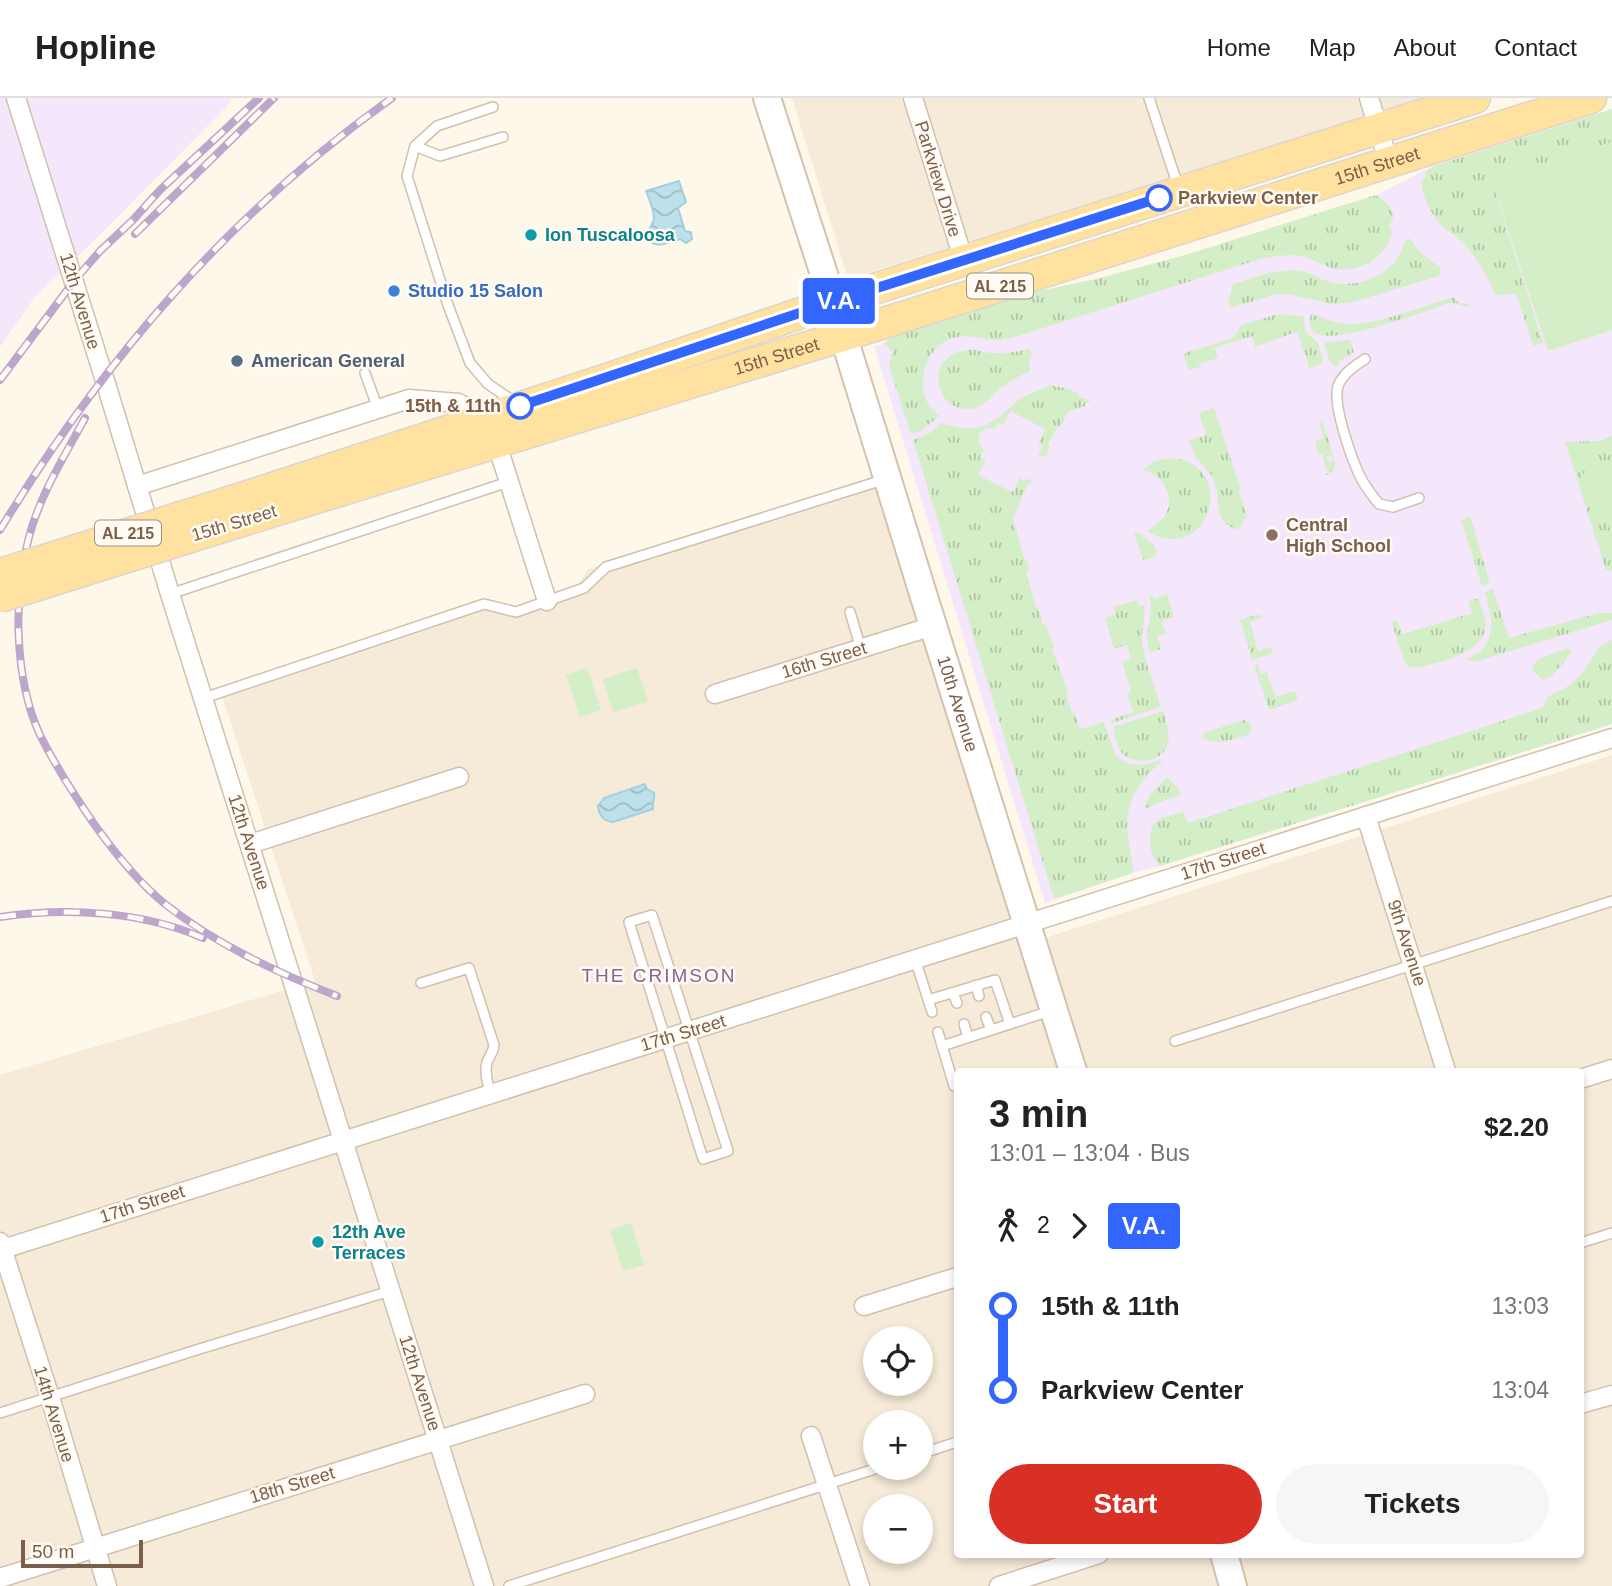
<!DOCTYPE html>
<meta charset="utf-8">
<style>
body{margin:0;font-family:Arial,sans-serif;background:#f6f6f6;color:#222;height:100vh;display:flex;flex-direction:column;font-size:26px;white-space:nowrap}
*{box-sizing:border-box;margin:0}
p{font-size:23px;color:#767676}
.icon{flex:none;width:38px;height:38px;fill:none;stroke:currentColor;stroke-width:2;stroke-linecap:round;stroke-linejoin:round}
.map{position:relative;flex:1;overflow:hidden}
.sheet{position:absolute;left:954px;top:970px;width:630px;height:490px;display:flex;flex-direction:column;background:#fff;border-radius:7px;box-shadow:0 4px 10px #0003}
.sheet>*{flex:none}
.badge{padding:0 14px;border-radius:5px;font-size:24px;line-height:46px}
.fabs{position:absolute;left:863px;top:1228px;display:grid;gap:14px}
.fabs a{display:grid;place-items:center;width:70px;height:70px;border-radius:50%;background:#fff;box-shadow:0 4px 10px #0003;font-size:35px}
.scale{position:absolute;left:21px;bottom:18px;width:122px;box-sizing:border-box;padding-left:7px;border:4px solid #7c5f4a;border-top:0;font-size:19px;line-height:24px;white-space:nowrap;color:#7c5f4a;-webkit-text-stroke:5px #fffbf2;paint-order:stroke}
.map>.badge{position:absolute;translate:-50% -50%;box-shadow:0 0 0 4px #fff}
.legs{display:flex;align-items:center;gap:10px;height:77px;padding:0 35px;font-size:23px}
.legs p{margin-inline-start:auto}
.overview{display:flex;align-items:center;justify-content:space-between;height:119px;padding:0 35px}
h1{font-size:38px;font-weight:600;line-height:52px}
.cta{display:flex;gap:14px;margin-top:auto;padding:14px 35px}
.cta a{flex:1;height:80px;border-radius:42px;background:#d93025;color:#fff;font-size:28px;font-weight:600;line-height:80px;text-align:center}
.cta a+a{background:#f6f6f6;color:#222}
ul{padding:0 35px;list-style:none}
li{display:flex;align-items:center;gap:24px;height:84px;font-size:26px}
li i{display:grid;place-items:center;width:10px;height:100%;margin:0 9px;background:currentColor}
li i::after{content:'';width:18px;height:18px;margin:-9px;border:5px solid;border-radius:50%;background:#fff}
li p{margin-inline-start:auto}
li:first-child i{background:linear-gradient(#0000 50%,currentColor 0)}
li:last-child i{background:linear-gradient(currentColor 50%,#0000 0)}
header{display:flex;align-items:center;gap:42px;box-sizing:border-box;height:98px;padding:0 35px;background:#fff;border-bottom:2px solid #e0e0e0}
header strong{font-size:33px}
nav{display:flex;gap:38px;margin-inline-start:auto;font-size:24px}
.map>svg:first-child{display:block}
.residential{fill:#f6ead8;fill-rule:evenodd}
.education{fill:#f5e7fb}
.grass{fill:url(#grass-tufts)}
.pitch{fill:#d4eec7}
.water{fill:url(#water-waves);stroke:#a2d0dd;stroke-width:2}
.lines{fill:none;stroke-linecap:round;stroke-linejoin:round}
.service-casing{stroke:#d2c0ae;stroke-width:12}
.minor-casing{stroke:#d2c0ae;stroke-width:21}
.secondary-casing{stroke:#d6c1ac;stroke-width:30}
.primary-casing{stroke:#ddd5d0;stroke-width:33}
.service{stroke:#fff;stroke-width:9}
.minor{stroke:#fff;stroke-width:18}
.secondary{stroke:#fff;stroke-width:26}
.primary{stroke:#ffe1a0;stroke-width:30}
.rail-casing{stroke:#bca6cb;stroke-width:8}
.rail{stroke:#fffbf2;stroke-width:5;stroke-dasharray:16;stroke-linecap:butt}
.primary-bridge-casing{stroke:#ddd5d0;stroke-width:33;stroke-linecap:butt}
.primary-bridge{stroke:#ffe1a0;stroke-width:30}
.line-1-casing{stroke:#fff;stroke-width:16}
.line-1{stroke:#36f;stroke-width:10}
.stop-1-dot{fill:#fff;stroke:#36f;stroke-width:3.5}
.culture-dot{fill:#0f9aa8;stroke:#fffbf2;stroke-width:2.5}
.shop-dot{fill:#3f7fe0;stroke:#fffbf2;stroke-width:2.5}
.service-dot{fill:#5c6f8a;stroke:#fffbf2;stroke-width:2.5}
.education-dot{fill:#8d6e63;stroke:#fffbf2;stroke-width:2.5}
.labels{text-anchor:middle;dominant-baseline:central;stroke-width:5;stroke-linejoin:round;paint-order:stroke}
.shield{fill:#fffbf2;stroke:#a38e7c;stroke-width:2}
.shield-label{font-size:16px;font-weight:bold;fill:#7c5f4a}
.street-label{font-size:18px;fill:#7c5f4a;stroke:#fffbf2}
.stop-label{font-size:18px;font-weight:bold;fill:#7c5f4a;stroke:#fffbf2;text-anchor:start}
.culture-label{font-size:18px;font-weight:bold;fill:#0d838f;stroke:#fffbf2;text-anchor:start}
.shop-label{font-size:18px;font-weight:bold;fill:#366cbe;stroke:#fffbf2;text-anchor:start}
.service-label{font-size:18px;font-weight:bold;fill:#4e5e75;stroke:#fffbf2;text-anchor:start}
.education-label{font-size:18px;font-weight:bold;fill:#785e54;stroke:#fffbf2;text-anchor:start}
.neighbourhood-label{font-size:19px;letter-spacing:2px;fill:#896397;stroke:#fffbf2}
</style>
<header>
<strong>Hopline</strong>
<nav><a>Home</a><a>Map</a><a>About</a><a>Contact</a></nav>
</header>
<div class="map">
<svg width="1612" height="1488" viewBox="0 0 1612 1488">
<defs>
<pattern id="grass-tufts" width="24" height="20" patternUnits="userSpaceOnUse" patternTransform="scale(1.75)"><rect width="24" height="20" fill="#d4eec7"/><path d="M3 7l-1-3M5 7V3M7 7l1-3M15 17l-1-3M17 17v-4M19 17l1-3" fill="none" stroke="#b1c4a4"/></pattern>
<pattern id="water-waves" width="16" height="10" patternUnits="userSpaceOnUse" patternTransform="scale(1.75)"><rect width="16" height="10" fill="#bce1ea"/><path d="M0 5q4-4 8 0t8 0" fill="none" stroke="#9ebac0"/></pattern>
</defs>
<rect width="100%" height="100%" fill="#fef8eb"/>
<g class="residential">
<path d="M792,0H1426L848,181Z"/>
<path d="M871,379L1020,848L1612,657V1488H0V977L315,883L220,592L477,509H519L574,491L589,471ZM957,973H1580V1456H957ZM875,1241H920V1286H875ZM875,1325H920V1370H875ZM875,1409H920V1454H875Z"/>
</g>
<g class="education">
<path d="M0,0H230L231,4L100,137L34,200L0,249Z"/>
<path d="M1612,11V626L1160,768L1133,775L1045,805L874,248L883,246L891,239L1025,196L1096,181L1182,158L1376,97L1434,68Z"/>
</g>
<g class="grass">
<path d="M1612,11V44L1492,84L1543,245L1533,248L1516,196L1495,197C1488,179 1477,159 1463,145C1457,139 1449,134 1442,128C1431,116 1423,100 1421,84L1427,77L1424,75L1434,68Z"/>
<path d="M1376,97C1385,103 1390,107 1394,118L1389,128L1392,134C1387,159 1361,174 1336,171C1324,169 1312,159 1299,158C1286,156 1273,159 1260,161L1024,236C1016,239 1007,241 998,242C987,242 976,238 965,238C938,239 924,260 923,285C922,298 929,311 940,317L921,333L911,336L890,272L889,267L893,252L883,246L891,239L1025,196L1096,181L1182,158Z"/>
<path d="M1409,140L1422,156L1440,169L1441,173L1439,178L1350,205L1331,206L1288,196H1277L1230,210L1228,204L1233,186C1254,180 1279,169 1302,173C1311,175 1319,181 1327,183C1351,191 1382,182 1396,162C1400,156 1403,148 1406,142Z"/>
<path d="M1449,200H1454L1459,205L1468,206L1470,209C1463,209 1455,205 1449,205C1444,206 1438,209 1433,211C1413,217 1325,251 1312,232C1309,227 1310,221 1311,216C1323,220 1334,225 1348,226C1376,227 1421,209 1449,200Z"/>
<path d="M1283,216L1304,219L1305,231L1255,249L1252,238L1215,250L1218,260L1199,266L1200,269L1189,272L1184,259L1185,255L1233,240L1242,227L1274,217Z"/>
<path d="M1304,232L1317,244L1323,260L1321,266L1309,270L1298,235Z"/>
<path d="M1350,242L1354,254L1343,261L1335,269L1329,261L1324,246L1327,244Z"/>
<path d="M971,251C991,257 1009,256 1029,251L1032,255L1029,266L1031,273C1021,277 1011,282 1002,289C992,297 985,309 971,311C940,314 927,275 950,258C956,254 964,253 971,251Z"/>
<path d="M1050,287C1061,290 1075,290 1081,300L1090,302V303L1085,306V308L1068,314L1060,329H1057L1048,347L1050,349L1045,359L1038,357L1043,348L1038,346L1045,331L1010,313L1003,327L998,325L995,331L986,330L979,335V346L984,352L980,359L986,362L978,377L1012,394L1020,380L1025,383L1026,380L1032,383L1031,386L1028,385L1013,420L1025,463H1027L1029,472L1026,473L1036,510H1038L1043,527L1046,526L1054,550L1052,551L1068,594L1066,595L1072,615H1075L1080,631L1104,624L1116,658C1130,670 1144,668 1160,662L1162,664C1139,681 1124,706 1128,736C1129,749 1133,762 1133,775L1054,801L913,342L930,335L941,325L966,331L984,328L998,320L1021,300Z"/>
<path d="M1214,310L1241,392L1239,393L1247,418L1238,432C1210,421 1223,407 1215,386C1211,375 1204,367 1195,360L1196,359L1189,343L1206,337L1199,315Z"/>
<path d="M1322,323L1334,359L1332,360L1331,357L1326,359L1329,364L1335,362C1337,369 1333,374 1326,377L1325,376L1328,375L1322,356H1319L1315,343L1324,340L1319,324Z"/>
<path d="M1612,337V363L1607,427L1612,432V473L1606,472L1565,344L1600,343Z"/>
<path d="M1171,360C1242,366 1207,471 1147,433C1152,429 1159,426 1164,419C1177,400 1163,376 1142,372L1155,363Z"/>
<path d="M1470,418L1490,485L1482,488L1461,422Z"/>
<path d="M1137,434L1154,447L1157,455L1155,456V459L1143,462L1134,435Z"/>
<path d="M1493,491L1509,540L1599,515H1612V522L1475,564L1466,562C1472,558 1481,554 1485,548C1496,531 1490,512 1485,494Z"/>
<path d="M1167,496L1174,519L1162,523L1166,535L1157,538L1161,551L1150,555C1142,533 1156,515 1149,498L1152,497L1154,501Z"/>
<path d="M1478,500C1480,507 1484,514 1485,522C1490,555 1442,563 1418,570L1410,569L1405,565L1391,523H1397L1403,536L1472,515L1468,503Z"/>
<path d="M1137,502L1139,508L1144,507C1146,518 1142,529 1142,540C1142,557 1156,591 1161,609L1112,625L1110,622L1133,614L1127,596L1131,594L1122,564L1131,560L1127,547L1114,551L1105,520L1116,516L1113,509Z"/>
<path d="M1260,516L1261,520L1250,524L1258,553L1271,549L1273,555L1252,562L1240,522Z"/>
<path d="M1612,542V626L1160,768C1148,755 1149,745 1152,728L1161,720L1184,714L1188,725L1542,610L1549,598C1563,592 1572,587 1582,575C1594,562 1594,548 1612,542Z"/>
<path d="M1569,550L1572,553C1564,563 1556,578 1543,582L1533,573L1532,570L1538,561Z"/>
<path d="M1258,566L1261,576L1267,574L1275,599L1295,593L1298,602L1269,612L1254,567Z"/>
<path d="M1163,613C1167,626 1172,638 1166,651C1159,664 1132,667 1122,655C1117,648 1115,637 1113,629Z"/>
<path d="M1244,622L1252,628L1249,637C1233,641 1218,648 1203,640V635Z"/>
<path d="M1168,679L1181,694V697L1157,705L1147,710L1144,709L1150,696Z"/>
</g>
<g class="pitch">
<path d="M1612,44V232L1548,253L1492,83Z"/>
<path d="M1612,363V432C1597,418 1589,395 1580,377Z"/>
<path d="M587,570L601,612L580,619L566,577Z"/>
<path d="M637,570L648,603L613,614L603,581Z"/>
<path d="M631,1125L644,1167L623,1173L610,1132Z"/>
</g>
<g class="water">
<path d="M679,83L686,104L678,110L685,133L691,134L692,141L686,145L680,141C671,144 648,154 648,136C648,129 654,127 654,120C654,112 649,101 646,93Z"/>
<path d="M645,686L647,691L654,695C655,702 652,705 653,711L613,724C604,723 599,718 598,708L604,700Z"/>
</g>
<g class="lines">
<defs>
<g id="service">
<path d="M1149,0L1178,88"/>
<path d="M493,9L437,28L415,48L407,78L448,207L470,265L488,286L513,303"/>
<path d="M415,48L440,58L503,39"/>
<path d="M1365,261C1355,268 1343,275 1338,288C1332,307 1353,366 1363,384C1368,392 1373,399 1379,406L1393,409L1419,400"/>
<path d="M365,275L378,311"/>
<path d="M170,496L508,384"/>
<path d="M850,514L861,551"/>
<path d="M204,600L484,506L516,514L584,490L606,469L886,381"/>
<path d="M652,817L728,1053L703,1061L629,824Z"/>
<path d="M915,861L932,914"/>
<path d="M421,885L469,870L494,947C493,954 490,958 487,964C484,975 488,985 490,995"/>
<path d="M976,887L979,898"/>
<path d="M953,895L957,905"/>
<path d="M928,902L995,882L1010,926"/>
<path d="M986,919L991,932"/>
<path d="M964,926L968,939"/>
<path d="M938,934L954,988"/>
<path d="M1175,943L1612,803"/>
<path d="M942,948L1050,913"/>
<path d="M1580,1145L1612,1135"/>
<path d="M0,1315L193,1253L390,1193"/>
<path d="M920,1356L957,1344"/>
<path d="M509,1488L878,1370"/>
</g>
<g id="minor">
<path d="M16,0L107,289L170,496L484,1488"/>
<path d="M913,0L964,163"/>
<path d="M1369,0L1389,65"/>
<path d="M496,343L547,503"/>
<path d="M137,388L409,301L458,305L488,319"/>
<path d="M715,596L933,528"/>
<path d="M1366,718L1446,973"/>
<path d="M250,746L459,679"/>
<path d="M1580,981L1612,971"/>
<path d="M0,1144L50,1299L107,1488"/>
<path d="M0,1152L1612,640"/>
<path d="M864,1208L957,1179"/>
<path d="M1580,1306L1612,1297"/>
<path d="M811,1338L860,1488"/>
<path d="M0,1480L585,1296"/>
<path d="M999,1488L1099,1456"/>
</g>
<g id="secondary">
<path id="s1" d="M767,0L833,204L920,486L1073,973"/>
<path d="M1224,1456L1233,1488"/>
</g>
<g id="primary">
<path d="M257,395L610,280L833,204L1475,0"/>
<path id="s2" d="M245,422L843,238L1591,0"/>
</g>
</defs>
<use href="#service" class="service-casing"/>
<use href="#minor" class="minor-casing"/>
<use href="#secondary" class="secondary-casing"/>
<use href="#primary" class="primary-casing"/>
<use href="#service" class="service"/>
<use href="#minor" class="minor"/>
<use href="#secondary" class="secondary"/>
<use href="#primary" class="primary"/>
<defs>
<g id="rail">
<path d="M135,136L274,0"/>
<path d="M0,282L74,183L100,153L133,122L160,92L259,0"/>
<path d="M85,320C64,359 40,397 29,439C13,499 14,580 40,637C55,667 73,695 92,723C111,750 139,785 165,806C217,847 276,874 337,898"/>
<path d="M0,432C103,262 229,116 392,0"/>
<path d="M0,819C66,809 141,813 203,840"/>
</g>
</defs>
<use href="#rail" class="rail-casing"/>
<use href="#rail" class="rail"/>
<defs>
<g id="primary-bridge">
<path d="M0,476L257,395"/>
<path d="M0,499L245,422"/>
</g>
</defs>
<use href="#primary-bridge" class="primary-bridge-casing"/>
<use href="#primary-bridge" class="primary-bridge"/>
</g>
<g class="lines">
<defs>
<path id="line-1" d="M520,308L833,204L1159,100"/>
</defs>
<use href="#line-1" class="line-1-casing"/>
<use href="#line-1" class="line-1"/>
</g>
<g class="stop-1-dot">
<circle cx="1159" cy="100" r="12"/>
<circle cx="520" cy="308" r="12"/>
</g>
<g class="culture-dot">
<circle cx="531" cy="137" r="7"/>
<circle cx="318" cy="1144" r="7"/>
</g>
<circle class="shop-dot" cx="394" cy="193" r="7"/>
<circle class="service-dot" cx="237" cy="263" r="7"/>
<circle class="education-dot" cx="1272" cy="437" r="7"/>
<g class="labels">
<g class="shield">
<rect x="967" y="175.5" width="66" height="25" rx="5"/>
<rect x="95" y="422.5" width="66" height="25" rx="5"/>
</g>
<g class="shield-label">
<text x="1000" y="188">AL 215</text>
<text x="128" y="435">AL 215</text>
</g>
<g class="street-label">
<text stroke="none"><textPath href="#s2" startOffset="1186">15th Street</textPath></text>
<text transform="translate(938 81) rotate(73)">Parkview Drive</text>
<text transform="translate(80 203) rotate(73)">12th Avenue</text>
<text stroke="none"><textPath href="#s2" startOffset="556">15th Street</textPath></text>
<text transform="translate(234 425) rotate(-17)">15th Street</text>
<text transform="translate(824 562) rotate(-17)">16th Street</text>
<text stroke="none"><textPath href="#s1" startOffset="635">10th Avenue</textPath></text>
<text transform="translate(249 744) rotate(72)">12th Avenue</text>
<text transform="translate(1223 763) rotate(-18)">17th Street</text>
<text transform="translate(1407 845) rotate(72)">9th Avenue</text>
<text transform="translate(683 935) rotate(-17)">17th Street</text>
<text transform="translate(142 1106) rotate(-18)">17th Street</text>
<text transform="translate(420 1285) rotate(72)">12th Avenue</text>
<text transform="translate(54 1316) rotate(73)">14th Avenue</text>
<text transform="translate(292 1387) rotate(-17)">18th Street</text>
</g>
<g class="stop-label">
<text x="1178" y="100">Parkview Center</text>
<text x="501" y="308" text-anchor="end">15th &amp; 11th</text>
</g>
<g class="culture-label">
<text x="545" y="137">Ion Tuscaloosa</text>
<text x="332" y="1134">12th Ave<tspan x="332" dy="21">Terraces</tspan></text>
</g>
<g class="shop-label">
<text x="408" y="193">Studio 15 Salon</text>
</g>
<g class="service-label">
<text x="251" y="263">American General</text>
</g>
<g class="education-label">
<text x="1286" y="427">Central<tspan x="1286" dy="21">High School</tspan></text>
</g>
<g class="neighbourhood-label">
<text x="659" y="877">THE CRIMSON</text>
</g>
</g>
</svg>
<div class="fabs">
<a><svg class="icon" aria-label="locate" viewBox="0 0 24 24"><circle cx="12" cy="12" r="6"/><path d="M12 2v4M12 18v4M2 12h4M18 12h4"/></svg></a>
<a>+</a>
<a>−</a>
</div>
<div class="scale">50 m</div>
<b class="badge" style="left:839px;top:203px;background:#36f;color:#fff">V.A.</b>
<section class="sheet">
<div class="overview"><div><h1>3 min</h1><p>13:01 – 13:04 · Bus</p></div><b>$2.20</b></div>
<div class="legs"><svg class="icon" aria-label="walk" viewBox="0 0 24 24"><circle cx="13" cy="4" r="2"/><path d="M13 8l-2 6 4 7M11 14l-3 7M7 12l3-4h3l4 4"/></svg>2<svg class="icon" aria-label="forward" viewBox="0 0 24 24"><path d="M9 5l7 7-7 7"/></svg><b class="badge" style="background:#36f;color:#fff">V.A.</b></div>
<ul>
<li><i style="color:#36f"></i><b>15th &amp; 11th</b><p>13:03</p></li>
<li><i style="color:#36f"></i><b>Parkview Center</b><p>13:04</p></li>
</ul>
<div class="cta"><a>Start</a><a>Tickets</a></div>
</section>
</div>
